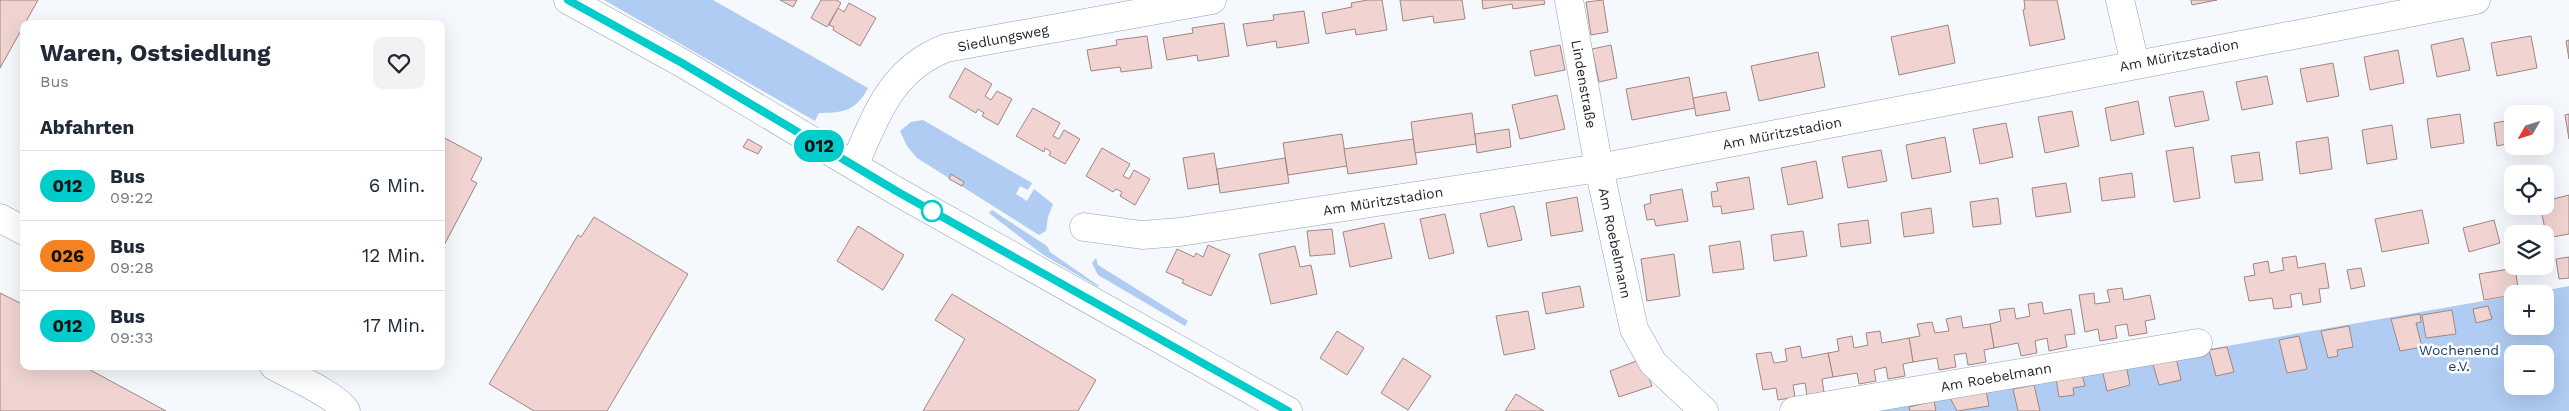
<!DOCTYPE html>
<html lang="de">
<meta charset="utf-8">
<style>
body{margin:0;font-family:"Work Sans",sans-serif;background:#f2f2f3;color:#1f2937;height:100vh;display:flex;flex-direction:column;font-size:19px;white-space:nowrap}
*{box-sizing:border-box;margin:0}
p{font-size:16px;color:#747a83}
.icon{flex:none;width:28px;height:28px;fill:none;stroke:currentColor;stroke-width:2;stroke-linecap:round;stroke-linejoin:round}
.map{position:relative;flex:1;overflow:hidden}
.side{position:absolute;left:20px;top:20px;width:425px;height:350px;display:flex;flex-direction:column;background:#fff;border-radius:10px;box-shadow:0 5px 20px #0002}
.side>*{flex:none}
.badge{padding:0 10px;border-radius:16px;font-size:18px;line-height:32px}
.needle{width:32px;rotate:231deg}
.fabs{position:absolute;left:2504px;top:105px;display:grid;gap:10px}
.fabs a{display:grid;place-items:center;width:50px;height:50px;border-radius:10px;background:#fff;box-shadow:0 5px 20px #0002;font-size:25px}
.map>.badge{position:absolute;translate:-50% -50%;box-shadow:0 0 0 2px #fff}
h2{padding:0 20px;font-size:19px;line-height:45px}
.round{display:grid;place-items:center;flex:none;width:52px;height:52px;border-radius:10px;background:#f2f2f3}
.overview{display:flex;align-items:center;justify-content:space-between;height:85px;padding:0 20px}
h1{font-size:24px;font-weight:700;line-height:38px}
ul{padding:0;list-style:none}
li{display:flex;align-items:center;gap:15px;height:70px;padding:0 20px;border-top:1px solid #e0e1e3}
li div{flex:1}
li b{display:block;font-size:19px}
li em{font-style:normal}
li .badge{min-width:55px;font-weight:700;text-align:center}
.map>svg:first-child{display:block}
.green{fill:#b0ccf2;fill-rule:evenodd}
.building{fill:#f1d4d1;stroke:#a08683}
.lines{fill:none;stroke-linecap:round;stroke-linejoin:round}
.minor-casing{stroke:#93a1b4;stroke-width:29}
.major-casing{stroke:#93a1b4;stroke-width:29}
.minor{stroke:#fff;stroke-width:28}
.major{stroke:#fff;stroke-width:28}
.line-casing{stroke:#fff;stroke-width:11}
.line{stroke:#0cc;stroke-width:8}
.stop-dot{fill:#fff;stroke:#0cc;stroke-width:2.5}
.labels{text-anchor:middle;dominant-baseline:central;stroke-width:5;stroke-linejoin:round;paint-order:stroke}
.street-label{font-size:14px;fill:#1e232b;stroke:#fff}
.park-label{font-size:14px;fill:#173c6d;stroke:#fff}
</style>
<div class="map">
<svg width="2569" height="411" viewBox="0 0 2569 411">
<rect width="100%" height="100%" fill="#f5f8fc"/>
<g class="green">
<path d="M604,0H713L868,88C856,111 843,113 819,113L815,121Z"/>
<path d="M923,120L1032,183L1028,190L1020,186L1016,194L1027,201L1034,189L1053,204L1048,217L1046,231L1039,235L917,158L907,146L900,131L911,122Z"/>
<path d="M992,210L1047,246L1050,252L1099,286L1098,287L1042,254L989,213Z"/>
<path d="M1096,258L1098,265L1188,321L1185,326L1098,275L1092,263Z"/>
<path d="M2569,286V411H1856L2512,296V326H2545V294H2527ZM2512,354H2545V386H2512Z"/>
</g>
<g class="building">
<path d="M0,0H38L0,68Z"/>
<path d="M780,0H797L793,7Z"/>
<path d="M821,0H837L841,3L827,27L811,18Z"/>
<path d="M1368,0H1382L1387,30L1356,35L1355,29L1326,34L1322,13L1352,7L1351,3Z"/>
<path d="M1400,0H1462L1465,19L1434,23L1433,16L1403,21Z"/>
<path d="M1482,0H1544L1545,4L1513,9L1512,4L1483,9Z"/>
<path d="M1603,0L1608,32L1591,35L1586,2Z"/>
<path d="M2024,0H2057L2065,39L2030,46L2023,10L2025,9Z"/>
<path d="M2191,0H2217L2192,5Z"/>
<path d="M849,3L876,18L860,46L833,30L834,27L829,25L838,8L844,12Z"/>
<path d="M1304,11L1309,43L1277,48L1276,41L1247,46L1243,24L1274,20L1273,15Z"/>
<path d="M1224,23L1229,56L1198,61L1197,55L1167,60L1163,38L1193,33L1192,28Z"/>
<path d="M1948,25L1955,63L1899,75L1891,37Z"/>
<path d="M1147,36L1152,68L1121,72L1120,67L1091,71L1087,50L1117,45L1116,40Z"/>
<path d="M2531,36L2537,68L2497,76L2491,43Z"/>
<path d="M2463,38L2470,70L2437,77L2431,45Z"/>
<path d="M2569,40V59L2566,41Z"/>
<path d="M1560,45L1565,70L1535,76L1530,51Z"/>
<path d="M1611,45L1617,78L1599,82L1592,49Z"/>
<path d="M2398,50L2404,83L2370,90L2364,57Z"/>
<path d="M1818,52L1825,87L1759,101L1751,66Z"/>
<path d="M2333,63L2339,96L2307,102L2300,69Z"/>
<path d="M965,68L992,84L985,96L991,100L997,91L1012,99L998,125L982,116L984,113L978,109L976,113L949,97Z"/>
<path d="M2267,76L2273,104L2242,110L2236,82Z"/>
<path d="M1689,77L1695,108L1632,120L1626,89Z"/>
<path d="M2203,91L2209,120L2175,127L2169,97Z"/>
<path d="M1726,92L1730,110L1696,116L1693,98Z"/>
<path d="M1557,95L1565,129L1520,139L1512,105Z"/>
<path d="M2138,101L2144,134L2111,141L2105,108Z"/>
<path d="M1033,108L1060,123L1053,136L1059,139L1064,130L1080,139L1065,164L1049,155L1051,152L1045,148L1044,152L1016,136Z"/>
<path d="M2072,111L2079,146L2045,153L2038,117Z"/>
<path d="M1472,113L1476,144L1415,153L1411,122Z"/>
<path d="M2460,114L2464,143L2431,148L2427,119Z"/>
<path d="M2569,114V139L2565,115Z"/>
<path d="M2512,120V143L2497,146L2494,123Z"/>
<path d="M2006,123L2013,157L1980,164L1973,129Z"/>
<path d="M2392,125L2397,159L2367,164L2362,130Z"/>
<path d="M1509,129L1511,147L1477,153L1475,134Z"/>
<path d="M1342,134L1347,166L1288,175L1283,143Z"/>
<path d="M441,136L482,158L471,180L477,183L442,249Z"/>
<path d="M1945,137L1951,172L1912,179L1906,145Z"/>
<path d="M2328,137L2332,169L2300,174L2296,142Z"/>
<path d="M748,139L762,147L758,154L743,147Z"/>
<path d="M1413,139L1417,164L1348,174L1344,149Z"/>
<path d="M2193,147L2200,198L2174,202L2166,151Z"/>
<path d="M1102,148L1130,164L1123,176L1129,179L1134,170L1150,179L1135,205L1120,196L1122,192L1116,189L1113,192L1086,176Z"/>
<path d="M1881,150L1887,181L1848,188L1842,157Z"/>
<path d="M2259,152L2263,180L2235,183L2231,156Z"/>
<path d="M1214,153L1219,184L1188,189L1183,158Z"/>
<path d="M1285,158L1289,183L1220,193L1217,169Z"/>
<path d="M1816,161L1823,198L1788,205L1781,168Z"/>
<path d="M2132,173L2135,197L2102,201L2099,178Z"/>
<path d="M951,174L964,182L962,186L949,179Z"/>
<path d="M1749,177L1754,209L1722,214L1721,206L1713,207L1711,192L1718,191L1716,183Z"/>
<path d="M2066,183L2071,212L2036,217L2032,188Z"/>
<path d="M1682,189L1688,221L1656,226L1654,219L1647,220L1644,205L1651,203L1650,195Z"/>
<path d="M2569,195V234L2547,238L2540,206H2545V201Z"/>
<path d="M1577,197L1583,231L1551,236L1546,203Z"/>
<path d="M1998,198L2001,224L1973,227L1970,202Z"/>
<path d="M1514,206L1522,240L1488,247L1480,214Z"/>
<path d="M1931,208L1934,233L1904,237L1901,213Z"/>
<path d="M2422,210L2429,243L2382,252L2375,219Z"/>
<path d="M1445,214L1454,253L1429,259L1420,219Z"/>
<path d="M594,217L688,274L607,411H534L489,384L578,235L581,237Z"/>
<path d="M1868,220L1871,243L1841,247L1838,224Z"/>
<path d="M2494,220L2500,243L2469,252L2463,228Z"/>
<path d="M1384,223L1392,258L1350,267L1343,232Z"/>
<path d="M858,226L904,255L883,290L837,261Z"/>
<path d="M1332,229L1335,254L1310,256L1307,231Z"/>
<path d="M1803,231L1807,256L1774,261L1771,235Z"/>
<path d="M1740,241L1744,269L1713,273L1709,246Z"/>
<path d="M1208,245L1230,255L1211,296L1182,283L1184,280L1166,272L1177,249L1194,257L1196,253L1203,257Z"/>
<path d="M1295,246L1300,267L1311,265L1317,294L1271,304L1259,254Z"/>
<path d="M1674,254L1680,296L1647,301L1641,259Z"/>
<path d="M2296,256L2298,268L2325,263L2329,288L2319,289L2321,302L2303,305L2301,293L2290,295L2292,307L2274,309L2272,298L2249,301L2244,277L2255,275L2253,264L2268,261L2270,273L2284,270L2282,258Z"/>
<path d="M2569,257V278L2559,279L2556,259Z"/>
<path d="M2361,268L2365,286L2351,289L2347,270Z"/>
<path d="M2515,268L2519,294L2484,300L2479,274Z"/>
<path d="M1580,286L1584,307L1546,314L1542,293Z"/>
<path d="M2122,288L2124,300L2150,295L2155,319L2145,321L2147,333L2129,336L2127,324L2115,326L2117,338L2100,341L2098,329L2085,332L2079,295L2094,293L2095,304L2110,302L2107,290Z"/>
<path d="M0,293L24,305V366H83L166,411H0Z"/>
<path d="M952,294L1096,380L1078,411H923L965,339L935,320Z"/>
<path d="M2042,302L2044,314L2071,309L2075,334L2065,335L2067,347L2049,351L2047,338L2035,341L2037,353L2021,356L2018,343L1994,348L1990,324L2001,321L1999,310L2014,308L2016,319L2030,316L2028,304Z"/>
<path d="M2488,306L2492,319L2476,323L2473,309Z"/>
<path d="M2452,310L2456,334L2426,338L2422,315Z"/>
<path d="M1528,311L1535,349L1504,355L1496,316Z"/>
<path d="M2420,314L2421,322L2416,323L2422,347L2400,351L2391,319Z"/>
<path d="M1961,316L1963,328L1990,324L1994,348L1984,350L1986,362L1968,365L1966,353L1954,355L1956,367L1939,370L1937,358L1913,362L1909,338L1920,336L1917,324L1932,322L1935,333L1949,331L1946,319Z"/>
<path d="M2349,326L2353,347L2337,350L2338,356L2328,358L2321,331Z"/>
<path d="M1337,331L1364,348L1347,375L1320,358Z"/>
<path d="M1880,331L1882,343L1909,338L1913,362L1903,364L1905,376L1888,379L1886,367L1874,370L1876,381L1859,384L1857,373L1833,377L1828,353L1839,351L1837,339L1852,336L1854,348L1868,345L1866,333Z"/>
<path d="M2299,336L2307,369L2287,373L2279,340Z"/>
<path d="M1800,346L1802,358L1828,353L1833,377L1822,379L1824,392L1807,395L1805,383L1793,385L1795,397L1778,400L1776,388L1763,390L1756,354L1771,352L1774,363L1787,361L1785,349Z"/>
<path d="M2227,347L2234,372L2216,376L2209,350Z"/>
<path d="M2176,357L2181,380L2159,385L2152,361Z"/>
<path d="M1403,358L1431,376L1408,410L1381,393Z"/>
<path d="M1642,359L1652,386L1619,397L1610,371Z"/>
<path d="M2126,365L2130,385L2107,391L2102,369Z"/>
<path d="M2082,374L2085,386L2073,388L2074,395L2059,397L2056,378Z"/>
<path d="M2034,385L2040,411H2018L2013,389Z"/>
<path d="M1986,390L1989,406L1957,411L1950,398Z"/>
<path d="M1516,394L1544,411H1505Z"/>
<path d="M1934,401L1936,411H1910L1909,407Z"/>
</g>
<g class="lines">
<defs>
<g id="minor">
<path d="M1569,0L1599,168L1634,329L1653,363L1704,411"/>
<path d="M2120,0L2135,64"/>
<path d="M854,165C877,115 890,70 946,48L1212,0"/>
<path d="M0,218L24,231"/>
<path d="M1084,227L1142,235L1180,232L1599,168L2476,0"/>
<path d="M274,366C293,377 335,394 346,411"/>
<path d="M1794,411L2198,343"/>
</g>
<path id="major" d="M568,0L682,63L898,192L1288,411"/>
</defs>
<use href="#minor" class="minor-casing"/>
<use href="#major" class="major-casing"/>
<use href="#minor" class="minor"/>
<use href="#major" class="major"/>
</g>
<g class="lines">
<defs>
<path id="line" d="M568,0L682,63L898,192L1288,411"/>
</defs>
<use href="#line" class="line-casing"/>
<use href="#line" class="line"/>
</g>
<circle class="stop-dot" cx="932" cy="211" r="10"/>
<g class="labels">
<g class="street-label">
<text transform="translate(1003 38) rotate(-11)">Siedlungsweg</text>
<text transform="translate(2179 55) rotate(-11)">Am Müritzstadion</text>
<text transform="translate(1584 84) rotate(80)">Lindenstraße</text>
<text transform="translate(1782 133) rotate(-11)">Am Müritzstadion</text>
<text transform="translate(1383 201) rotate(-9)">Am Müritzstadion</text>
<text transform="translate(1615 243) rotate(78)">Am Roebelmann</text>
<text transform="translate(1996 377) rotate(-10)">Am Roebelmann</text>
</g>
<g class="park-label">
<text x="2459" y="350">Wochenend<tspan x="2459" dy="16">e.V.</tspan></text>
</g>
</g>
</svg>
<div class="fabs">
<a><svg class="needle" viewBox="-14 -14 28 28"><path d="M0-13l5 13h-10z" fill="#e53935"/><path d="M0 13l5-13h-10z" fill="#747a83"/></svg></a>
<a><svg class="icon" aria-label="locate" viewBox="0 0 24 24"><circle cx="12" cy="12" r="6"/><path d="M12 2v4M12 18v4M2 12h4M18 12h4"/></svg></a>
<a><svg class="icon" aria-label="layers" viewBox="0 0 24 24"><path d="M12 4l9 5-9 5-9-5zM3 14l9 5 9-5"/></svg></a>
<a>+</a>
<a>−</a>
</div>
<b class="badge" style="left:819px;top:146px;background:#0cc;color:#111">012</b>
<section class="side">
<div class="overview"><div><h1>Waren, Ostsiedlung</h1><p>Bus</p></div><a class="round"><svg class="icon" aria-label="heart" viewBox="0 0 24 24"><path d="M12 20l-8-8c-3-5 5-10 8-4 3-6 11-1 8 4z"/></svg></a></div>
<h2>Abfahrten</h2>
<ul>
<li><span class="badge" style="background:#0cc;color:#111">012</span><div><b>Bus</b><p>09:22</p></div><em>6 Min.</em></li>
<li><span class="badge" style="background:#f58220;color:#111">026</span><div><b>Bus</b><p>09:28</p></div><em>12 Min.</em></li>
<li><span class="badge" style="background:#0cc;color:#111">012</span><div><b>Bus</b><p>09:33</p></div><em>17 Min.</em></li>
</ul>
</section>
</div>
